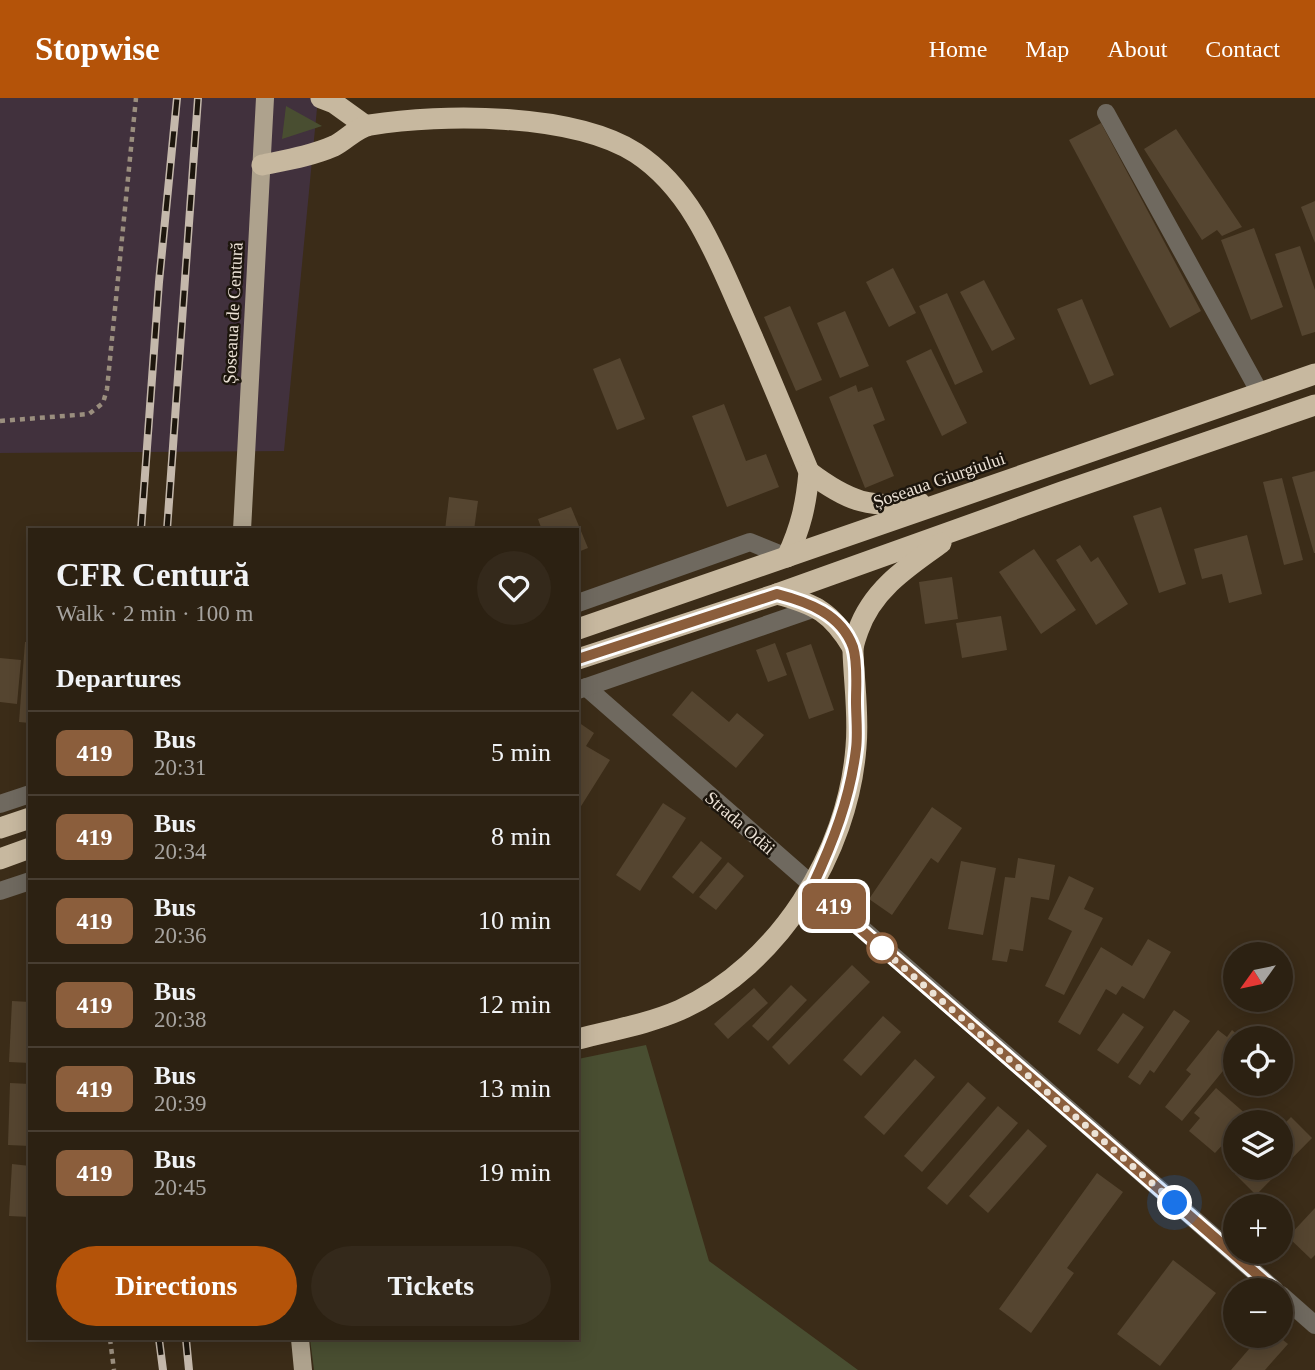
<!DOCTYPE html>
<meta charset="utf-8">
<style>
body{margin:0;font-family:Georgia,serif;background:#34291b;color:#f1f3f6;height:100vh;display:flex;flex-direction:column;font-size:26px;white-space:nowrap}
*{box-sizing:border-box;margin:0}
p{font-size:23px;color:#a6a39f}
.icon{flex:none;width:38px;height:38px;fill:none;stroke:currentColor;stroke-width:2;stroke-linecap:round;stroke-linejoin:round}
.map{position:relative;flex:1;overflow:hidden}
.sheet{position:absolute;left:28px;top:430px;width:551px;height:812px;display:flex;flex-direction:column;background:#2c2112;border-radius:0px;box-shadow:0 4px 18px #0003,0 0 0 2px #483e32}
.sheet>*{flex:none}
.badge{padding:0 14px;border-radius:10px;font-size:24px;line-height:46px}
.needle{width:46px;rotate:237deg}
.controls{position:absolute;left:1223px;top:844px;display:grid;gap:14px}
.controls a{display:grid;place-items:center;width:70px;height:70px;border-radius:50%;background:#2c2112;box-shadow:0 4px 18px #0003,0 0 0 2px #483e32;font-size:35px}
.you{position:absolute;width:35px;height:35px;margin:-18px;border:5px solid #fff;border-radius:50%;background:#1a73e8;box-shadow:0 0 0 10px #1a73e833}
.map>.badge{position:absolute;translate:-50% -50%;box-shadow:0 0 0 4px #fff}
h2{padding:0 28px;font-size:26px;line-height:63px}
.round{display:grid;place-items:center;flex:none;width:74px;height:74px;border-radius:37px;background:#34291b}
.overview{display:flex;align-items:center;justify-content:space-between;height:119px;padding:0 28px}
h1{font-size:33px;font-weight:700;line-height:52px}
.button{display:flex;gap:14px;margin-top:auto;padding:14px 28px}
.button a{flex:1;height:80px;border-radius:42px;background:#b45309;color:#fff;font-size:28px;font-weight:700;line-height:80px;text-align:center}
.button a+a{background:#34291b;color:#f1f3f6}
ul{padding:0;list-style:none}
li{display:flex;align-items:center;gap:21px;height:84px;padding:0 28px;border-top:2px solid #483e32}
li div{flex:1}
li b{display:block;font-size:26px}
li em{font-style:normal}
li .badge{min-width:77px;font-weight:700;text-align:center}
header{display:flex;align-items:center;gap:42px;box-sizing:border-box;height:98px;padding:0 35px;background:#b45309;color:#fff}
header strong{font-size:33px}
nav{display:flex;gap:38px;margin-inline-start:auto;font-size:24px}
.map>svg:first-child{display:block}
.industrial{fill:#41313d}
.green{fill:#494e31}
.building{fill:#554530}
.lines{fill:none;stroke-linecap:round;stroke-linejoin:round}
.path{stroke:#9a8e7e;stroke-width:4.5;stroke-dasharray:5 5;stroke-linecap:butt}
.minor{stroke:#6f695f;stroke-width:18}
.major{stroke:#aea28d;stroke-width:18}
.highway{stroke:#c7b89f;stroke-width:21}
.rail-casing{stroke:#c4b8ab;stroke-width:8}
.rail{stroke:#1d160d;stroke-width:5;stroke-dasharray:16;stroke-linecap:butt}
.line-casing{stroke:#fff;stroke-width:16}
.line{stroke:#8b5e3c;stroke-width:10}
.walk{stroke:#ece2d6;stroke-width:7;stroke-dasharray:0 12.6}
.stop-dot{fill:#fff;stroke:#8b5e3c;stroke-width:3.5}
.labels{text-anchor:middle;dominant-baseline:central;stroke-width:5;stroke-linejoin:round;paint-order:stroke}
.street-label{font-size:18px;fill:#ece2d6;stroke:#1d160d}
</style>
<header>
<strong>Stopwise</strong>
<nav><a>Home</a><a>Map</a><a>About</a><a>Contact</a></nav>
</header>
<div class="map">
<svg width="1315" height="1272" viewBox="0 0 1315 1272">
<rect width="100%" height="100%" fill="#3b2c18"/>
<path class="industrial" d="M0,0H318L284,353L0,355Z"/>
<g class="green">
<path d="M286,8L322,28L282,41Z"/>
<path d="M646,947L709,1163L858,1272H314L310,1241H578V961Z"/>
</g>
<g class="building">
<path d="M1101,25L1201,213L1170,230L1069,42Z"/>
<path d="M1176,31L1242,129L1222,138L1217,132L1202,142L1144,51Z"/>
<path d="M1315,103V145L1301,109Z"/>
<path d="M1254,130L1283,209L1251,222L1221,142Z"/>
<path d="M1300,148L1315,192V234L1302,238L1275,156Z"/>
<path d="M893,170L916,215L889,229L866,184Z"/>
<path d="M984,182L1015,241L992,253L960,194Z"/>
<path d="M947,195L983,274L955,287L919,208Z"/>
<path d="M1082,201L1114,277L1090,287L1057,211Z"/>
<path d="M790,208L822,282L796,293L764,219Z"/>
<path d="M845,213L869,268L840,280L817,225Z"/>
<path d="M931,251L967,325L942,338L906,263Z"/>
<path d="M620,260L645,321L617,332L593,271Z"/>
<path d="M856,287L858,294L872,289L885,322L873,327L894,378L865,390L829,299Z"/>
<path d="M724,306L746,363L766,356L779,389L727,409L692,318Z"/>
<path d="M1315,373V455H1314L1292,379Z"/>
<path d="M1282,380L1303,462L1284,467L1263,384Z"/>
<path d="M449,399L478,403L474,432H445Z"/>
<path d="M571,409L588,450L578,454V432H542L538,421Z"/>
<path d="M1161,409L1186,486L1159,495L1133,418Z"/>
<path d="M1247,437L1262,496L1229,505L1222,476L1202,481L1194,451Z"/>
<path d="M1080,447L1091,464L1098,459L1128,506L1096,527L1056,462Z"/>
<path d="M1034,451L1076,512L1041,536L999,474Z"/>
<path d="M952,479L958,521L925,526L919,484Z"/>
<path d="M1001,518L1007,552L962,560L956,525Z"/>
<path d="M25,544H30V625L19,624Z"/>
<path d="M775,545L787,577L768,584L756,552Z"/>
<path d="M811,546L834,612L809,621L786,555Z"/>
<path d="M0,560L21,562L17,606L0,604Z"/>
<path d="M692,593L729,624L737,615L764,637L736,670L672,617Z"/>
<path d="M578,624L594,635L586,648L610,662L578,713Z"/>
<path d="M663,705L686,720L640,793L616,777Z"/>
<path d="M932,709L962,730L938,765L931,760L892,817L869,801Z"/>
<path d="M701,743L722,760L693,796L672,779Z"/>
<path d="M1018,760L1055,767L1049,802L1031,799L1023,853L1010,851L1007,864L992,862L1005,779L1015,780Z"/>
<path d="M961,763L996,770L983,837L948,831Z"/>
<path d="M728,764L744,778L716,812L699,799Z"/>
<path d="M1069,778L1094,790L1084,811L1103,820L1064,897L1045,888L1072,833L1048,821Z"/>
<path d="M1148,841L1171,854L1144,901L1122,888L1116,897L1106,891L1080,937L1058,924L1101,849L1132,868Z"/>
<path d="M852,867L870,884L789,967L772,949Z"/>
<path d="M791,887L807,902L768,943L752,928Z"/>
<path d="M754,890L768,905L728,941L714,926Z"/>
<path d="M12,903L30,904V965L9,964Z"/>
<path d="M1174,912L1190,923L1154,975L1150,972L1140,987L1128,979Z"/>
<path d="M1123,915L1144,929L1118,966L1097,952Z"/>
<path d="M883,918L901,934L861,978L843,962Z"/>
<path d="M1218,932L1227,939L1232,932L1241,940H1236V957L1182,1023L1165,1009L1191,976L1186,972Z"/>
<path d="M915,961L935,979L884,1037L864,1019Z"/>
<path d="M968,984L986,1000L922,1074L904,1058Z"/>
<path d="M10,985L30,986V1048L8,1047Z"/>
<path d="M1216,990L1255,1024H1236V1046L1234,1048L1227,1042L1215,1055L1189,1033L1200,1020L1194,1015Z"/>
<path d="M998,1008L1018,1025L947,1107L927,1090Z"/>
<path d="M1291,1019L1312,1040L1256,1097L1235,1076L1241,1069H1281V1029Z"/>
<path d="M1028,1031L1047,1048L988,1115L969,1098Z"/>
<path d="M12,1066L30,1068V1119L9,1118Z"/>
<path d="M1097,1075L1123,1094L1067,1170L1074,1175L1031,1235L999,1211Z"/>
<path d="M1315,1110V1157L1311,1161L1288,1139Z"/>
<path d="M1173,1162L1216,1195L1160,1268L1117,1236Z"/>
<path d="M1261,1237H1277L1288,1246L1265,1272H1231Z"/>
</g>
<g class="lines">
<g class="path">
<path d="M0,323L89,316L103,305L107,291L136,0"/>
<path d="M110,1241L114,1272"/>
</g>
<g class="minor">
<path d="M1106,15L1260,295"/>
<path d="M578,505L750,444L787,459"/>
<path d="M586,589L1275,1192"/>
<path d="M578,592L818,509"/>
<path d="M0,706L30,696"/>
<path d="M0,793L30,783"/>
<path d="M1281,1197L1315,1227"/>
</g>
<g class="major">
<path d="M242,432L265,0"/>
<path d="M300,1241L303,1272"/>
</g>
<g class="highway">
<path d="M321,0L334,5L366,28"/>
<path d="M262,67C286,62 311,58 334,48C346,42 357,29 370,27C443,15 573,15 636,55C694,93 718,162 745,222C767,272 788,323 809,374C806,407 801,429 787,459"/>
<path d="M809,374C850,405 870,410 920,405"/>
<path d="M777,496C816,506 832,515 853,550"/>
<path d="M578,531L1315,276"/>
<path d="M578,561L777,496L1062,394L1315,307"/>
<path d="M0,730L30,720"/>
<path d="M0,761L30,750"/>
<path d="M578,941C612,932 648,926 680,912C779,867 848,755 856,649C859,617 854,585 853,553C853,546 856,539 858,533C872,492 907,469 941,445"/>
</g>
<defs>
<g id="rail">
<path d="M141,432L159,184L177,0"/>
<path d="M167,432L198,0"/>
<path d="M159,1241L163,1272"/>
<path d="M186,1241L189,1272"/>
</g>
</defs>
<use href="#rail" class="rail-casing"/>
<use href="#rail" class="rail"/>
</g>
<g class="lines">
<defs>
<path id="line" d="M578,561L777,496C808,504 841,516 853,549C858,565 856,587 856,603C856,619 858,636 856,651C850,701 833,744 812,789L1275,1192"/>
</defs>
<use href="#line" class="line-casing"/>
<use href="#line" class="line"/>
<path class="walk" d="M882,850L874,844L1175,1105"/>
</g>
<circle class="stop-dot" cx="882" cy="850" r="14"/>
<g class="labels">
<g class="street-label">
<text transform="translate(233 215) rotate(-87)">Șoseaua de Centură</text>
<text transform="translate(939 382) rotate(-19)">Șoseaua Giurgiului</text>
<text transform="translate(740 725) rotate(41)">Strada Odăi</text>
</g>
</g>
</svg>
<div class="controls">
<a><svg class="needle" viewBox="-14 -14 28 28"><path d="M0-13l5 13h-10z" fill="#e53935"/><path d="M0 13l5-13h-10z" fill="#a6a39f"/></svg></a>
<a><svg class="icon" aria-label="locate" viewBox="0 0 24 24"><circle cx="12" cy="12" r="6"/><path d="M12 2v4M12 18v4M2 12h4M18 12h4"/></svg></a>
<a><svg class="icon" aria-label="layers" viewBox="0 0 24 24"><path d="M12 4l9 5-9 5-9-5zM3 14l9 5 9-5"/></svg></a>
<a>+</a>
<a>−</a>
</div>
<div class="you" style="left:1175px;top:1105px"></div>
<b class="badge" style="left:834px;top:808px;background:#8b5e3c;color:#fff">419</b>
<section class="sheet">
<div class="overview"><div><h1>CFR Centură</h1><p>Walk · 2 min · 100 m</p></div><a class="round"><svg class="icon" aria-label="heart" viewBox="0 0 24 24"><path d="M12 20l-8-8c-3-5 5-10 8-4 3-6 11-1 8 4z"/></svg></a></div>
<h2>Departures</h2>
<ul>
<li><span class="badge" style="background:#8b5e3c;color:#fff">419</span><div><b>Bus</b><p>20:31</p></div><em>5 min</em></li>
<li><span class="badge" style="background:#8b5e3c;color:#fff">419</span><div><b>Bus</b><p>20:34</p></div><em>8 min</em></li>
<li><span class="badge" style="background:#8b5e3c;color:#fff">419</span><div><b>Bus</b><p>20:36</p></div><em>10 min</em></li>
<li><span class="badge" style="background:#8b5e3c;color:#fff">419</span><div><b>Bus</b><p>20:38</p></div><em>12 min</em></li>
<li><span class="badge" style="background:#8b5e3c;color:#fff">419</span><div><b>Bus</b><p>20:39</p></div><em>13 min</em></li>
<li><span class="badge" style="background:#8b5e3c;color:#fff">419</span><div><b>Bus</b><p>20:45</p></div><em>19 min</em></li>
</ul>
<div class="button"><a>Directions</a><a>Tickets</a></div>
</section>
</div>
